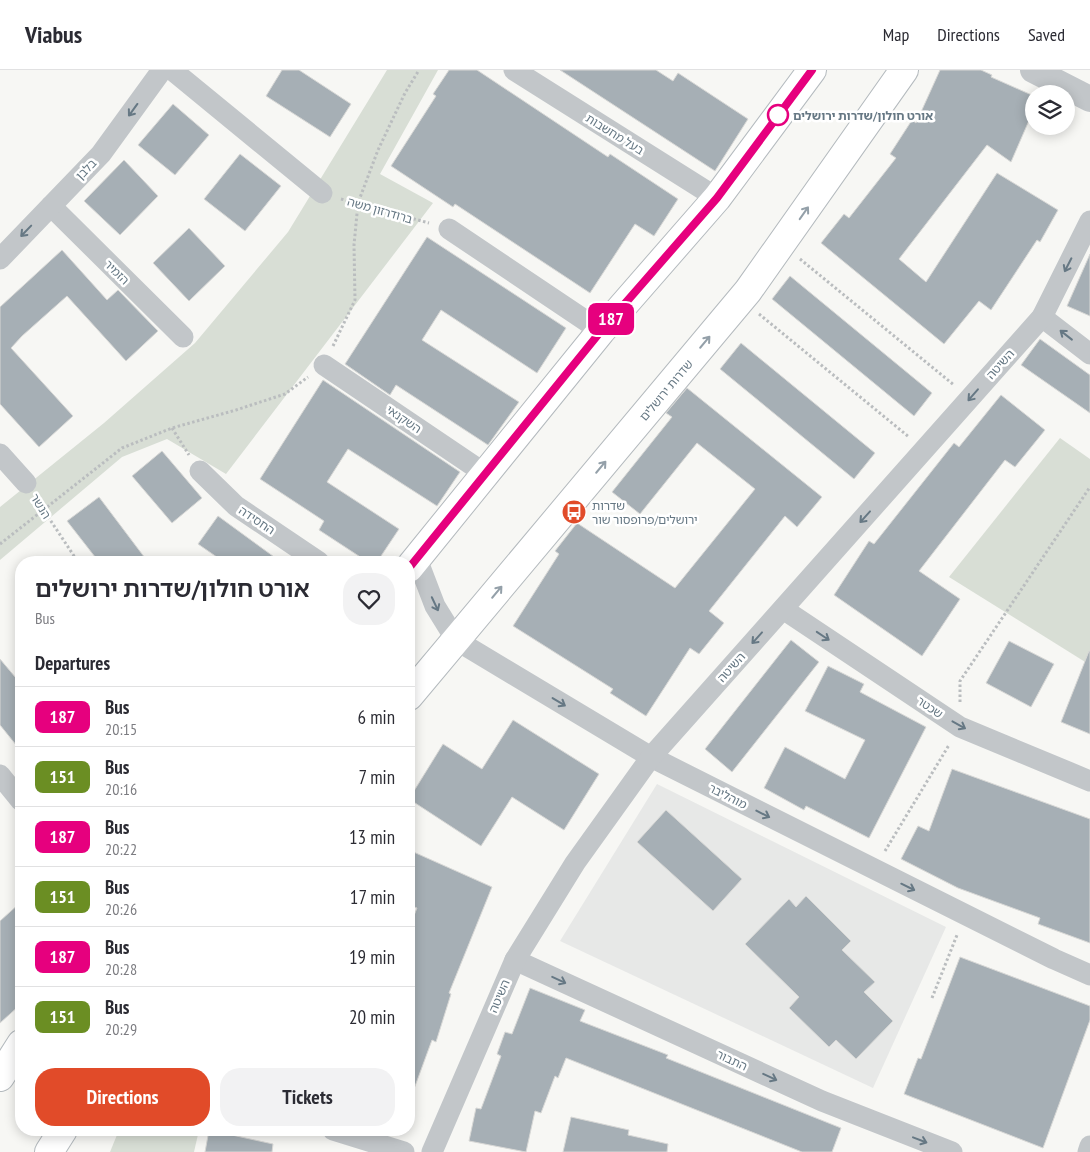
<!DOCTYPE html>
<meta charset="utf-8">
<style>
body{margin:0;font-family:"PT Sans Narrow","Noto Sans Hebrew",sans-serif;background:#f2f2f3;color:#2b2b33;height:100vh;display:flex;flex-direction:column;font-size:19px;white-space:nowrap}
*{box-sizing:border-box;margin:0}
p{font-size:16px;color:#7c7c81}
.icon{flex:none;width:28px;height:28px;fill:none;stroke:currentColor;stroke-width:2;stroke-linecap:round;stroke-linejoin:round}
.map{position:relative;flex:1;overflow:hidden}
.sheet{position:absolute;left:15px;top:486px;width:400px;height:580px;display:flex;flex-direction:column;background:#fff;border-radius:20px;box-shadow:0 2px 12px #0003}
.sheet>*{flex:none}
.badge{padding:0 10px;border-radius:8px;font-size:18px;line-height:32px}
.fabs{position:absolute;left:1025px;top:15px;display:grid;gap:10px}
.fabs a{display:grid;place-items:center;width:50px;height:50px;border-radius:50%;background:#fff;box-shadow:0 2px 12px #0003;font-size:25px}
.map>.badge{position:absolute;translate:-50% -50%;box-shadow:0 0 0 2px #fff}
h2{padding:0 20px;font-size:19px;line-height:45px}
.round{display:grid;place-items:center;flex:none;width:52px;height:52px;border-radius:20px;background:#f2f2f3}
.headline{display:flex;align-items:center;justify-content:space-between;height:85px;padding:0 20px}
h1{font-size:24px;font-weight:600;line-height:38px}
.cta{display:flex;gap:10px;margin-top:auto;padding:10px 20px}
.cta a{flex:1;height:58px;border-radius:20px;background:#e14b29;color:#fff;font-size:20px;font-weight:600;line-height:58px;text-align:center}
.cta a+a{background:#f2f2f3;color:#2b2b33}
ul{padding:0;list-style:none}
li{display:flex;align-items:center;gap:15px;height:60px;padding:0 20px;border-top:1px solid #e1e1e2}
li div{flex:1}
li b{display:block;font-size:19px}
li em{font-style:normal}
li .badge{min-width:55px;font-weight:700;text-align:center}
header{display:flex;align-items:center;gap:30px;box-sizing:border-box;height:70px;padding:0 25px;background:#fff;border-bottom:1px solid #e1e1e2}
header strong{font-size:24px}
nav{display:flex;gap:28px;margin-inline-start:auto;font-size:18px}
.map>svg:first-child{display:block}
.built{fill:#e7e8e7}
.green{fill:#d8ded5}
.building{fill:#a6afb5;stroke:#d8d8d6}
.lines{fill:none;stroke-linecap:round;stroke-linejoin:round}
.secondary-casing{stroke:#b4babe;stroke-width:30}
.path{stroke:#babdbf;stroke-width:3;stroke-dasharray:2.5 2.5;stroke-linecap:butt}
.minor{stroke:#c2c6c9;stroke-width:21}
.tertiary{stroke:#c2c6c9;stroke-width:26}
.secondary{stroke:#fff;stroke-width:28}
.oneway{stroke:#667884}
.oneway2{stroke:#94a0a9}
.line-casing{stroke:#fff;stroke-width:11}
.line{stroke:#e6007e;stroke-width:8}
.stop-dot{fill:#fff;stroke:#e6007e;stroke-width:2.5}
.labels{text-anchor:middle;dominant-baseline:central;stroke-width:5;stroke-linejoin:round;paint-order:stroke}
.stop-label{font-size:12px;font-weight:bold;fill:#667884;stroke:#fff;text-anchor:start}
.street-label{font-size:12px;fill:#667884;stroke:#fff}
.poi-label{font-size:12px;fill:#667884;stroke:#fff;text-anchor:start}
</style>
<header>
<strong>Viabus</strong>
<nav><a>Map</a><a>Directions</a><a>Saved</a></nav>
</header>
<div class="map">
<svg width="1090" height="1082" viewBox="0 0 1090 1082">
<rect width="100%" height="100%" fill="#f7f7f4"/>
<path class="built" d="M657,714L946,857L873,1018L560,871Z"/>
<g class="green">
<path d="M387,0H438L380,104L433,133L226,404L167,369L122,387L0,490V437L104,353L195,273L288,162Z"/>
<path d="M1060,368L1090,389V595L949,507Z"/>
<path d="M119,1060H199L194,1082H110Z"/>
</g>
<g class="building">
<path d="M282,0H299L351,34L330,67L266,26Z"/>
<path d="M449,0H477L608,87L610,84L678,129L654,166L635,154L590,223L455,134L453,137L391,96L436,26L433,24Z"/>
<path d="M560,0H656L673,11L678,3L748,49L715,101Z"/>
<path d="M940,0H981L992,5L991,7L1034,26V39L1011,92L987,75L899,189L926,212L997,103L1058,140L1040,172L1037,170L991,240L979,231L944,274L821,173L844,144L849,148L896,88L890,84L912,50L916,53Z"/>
<path d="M173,34L209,65L175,105L138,75Z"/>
<path d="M240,84L281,116L245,161L204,129Z"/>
<path d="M124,90L158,126L120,165L84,131Z"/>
<path d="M189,158L225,196L189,231L153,193Z"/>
<path d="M427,167L566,258L537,303L441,240L422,270L519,332L488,375L396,315L390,325L345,294Z"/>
<path d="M62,180L107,230L118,220L158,261L126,291L67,226L22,266L11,278L73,346L39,377L0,334V237Z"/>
<path d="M1090,184V246L1067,236Z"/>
<path d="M790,206L932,323L914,346L772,229Z"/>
<path d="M1040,269L1090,305V343L1021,295Z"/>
<path d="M741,273L875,383L854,409L720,299Z"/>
<path d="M323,310L460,402L437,436L348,379L327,412L399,459L377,492H368L319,460L324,451L260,409Z"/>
<path d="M687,318L822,427L797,457L785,446L709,541L724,553L699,584L690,578L646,646L610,623L613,619L513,556L559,484L555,481L577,453L675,518L755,419L697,373L640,444L612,422L672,347L666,343Z"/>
<path d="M1001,325L1045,360L1015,397L1005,390L919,501L960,529L922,586L834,525L869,471L874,474L954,373L959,377Z"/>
<path d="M162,381L202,428L172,453L132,406Z"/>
<path d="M99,427L148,492H99L67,451Z"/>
<path d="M218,446L281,492H224L198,474Z"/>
<path d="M791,570L819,592L732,702L705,679Z"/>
<path d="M1009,571L1054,594L1031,637L986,613Z"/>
<path d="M1089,581H1090V664L1061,652Z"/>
<path d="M0,589L21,614V681L0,655Z"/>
<path d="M828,596L864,614L860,622L926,657L869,768L806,736L804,740L764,718L785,677L845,709L865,670L805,641Z"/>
<path d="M513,650L599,704L564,760L512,727L481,776L409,729L443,674L482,699Z"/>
<path d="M952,699L1090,749V873L1038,854L1040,848L958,818L901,789L918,756L929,761Z"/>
<path d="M666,740L742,809L713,841L637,772Z"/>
<path d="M409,780L492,817L449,923L451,924L436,972L432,970L411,1027H409V858L417,838L409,835Z"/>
<path d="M806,826L851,871L842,880L875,912L864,922L893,951L856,989L836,970L829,977L789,938L799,927L745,874L789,829L796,837Z"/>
<path d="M21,832V934L0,953V851Z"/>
<path d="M960,887L1090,936V950L1043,1078L904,1024L918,988L921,989Z"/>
<path d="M530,918L585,940L580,951L668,985L666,988L841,1058L832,1082H802L566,988L558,1008L555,1006L541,1043L535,1041L526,1082L469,1071L476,1038L481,1039L501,986L497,984L505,962L512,964Z"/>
<path d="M571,1047L629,1060L628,1065L668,1074L667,1082H563Z"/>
<path d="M209,1060L273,1074L272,1082H205Z"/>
</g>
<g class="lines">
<defs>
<g id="secondary">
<path d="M409,498L601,261L717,128L812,0"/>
<path d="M409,626L748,221L904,0"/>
<path d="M0,1007L21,974"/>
<path d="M49,1082L63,1060"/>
</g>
</defs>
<use href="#secondary" class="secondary-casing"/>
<g class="path">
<path d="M341,129L429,153"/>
<path d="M800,189L954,315"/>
<path d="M759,244L909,367"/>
<path d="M333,276L355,230L354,175L358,133L378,80L405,23L419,0"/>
<path d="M172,358L189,385"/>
<path d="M37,430L78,492"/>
<path d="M0,474L122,378L172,358L236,340L285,324L308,307"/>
<path d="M960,632V611L1090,417"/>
<path d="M885,781L949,675"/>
<path d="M932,928L957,865"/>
</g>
<g class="minor">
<path d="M172,0L322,123"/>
<path d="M514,0L717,128"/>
<path d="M51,136L183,267"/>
<path d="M449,159L601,261"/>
<path d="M0,189L101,84L162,0"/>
<path d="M1042,247L1090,284"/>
<path d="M324,295L484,403"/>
<path d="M0,384L26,413"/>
<path d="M200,401L236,436L319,492"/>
<path d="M417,489L435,536L456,570L651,687L1054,889L1090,905"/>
<path d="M783,539L960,657L1090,711"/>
<path d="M0,705L21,731"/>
<path d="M515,890L822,1031L952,1082"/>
<path d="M333,1060L404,1082"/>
<path d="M432,1082L515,890L575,793L651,687L1042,247L1090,151"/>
<path d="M1088,1082L1090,1076"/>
</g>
<path class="tertiary" d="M1033,0L1090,29"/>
<use href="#secondary" class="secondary"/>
</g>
<defs><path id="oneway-shaft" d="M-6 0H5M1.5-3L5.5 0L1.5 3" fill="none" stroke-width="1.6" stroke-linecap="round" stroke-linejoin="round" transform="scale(1.25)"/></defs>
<g class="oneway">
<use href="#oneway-shaft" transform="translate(133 40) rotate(126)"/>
<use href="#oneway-shaft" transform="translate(26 161) rotate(134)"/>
<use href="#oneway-shaft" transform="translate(1068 195) rotate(117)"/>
<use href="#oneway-shaft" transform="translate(1066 265) rotate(-142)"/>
<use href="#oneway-shaft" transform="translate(973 325) rotate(131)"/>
<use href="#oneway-shaft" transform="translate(865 447) rotate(132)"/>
<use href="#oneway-shaft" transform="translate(435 534) rotate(65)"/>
<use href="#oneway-shaft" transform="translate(823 566) rotate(34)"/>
<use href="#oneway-shaft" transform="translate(757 568) rotate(132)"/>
<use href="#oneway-shaft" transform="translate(559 632) rotate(31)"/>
<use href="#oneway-shaft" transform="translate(959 655) rotate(29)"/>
<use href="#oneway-shaft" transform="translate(763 744) rotate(27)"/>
<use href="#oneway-shaft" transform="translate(908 817) rotate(26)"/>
<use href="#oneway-shaft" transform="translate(559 910) rotate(25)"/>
<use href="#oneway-shaft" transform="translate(770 1007) rotate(25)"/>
<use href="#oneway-shaft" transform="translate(920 1070) rotate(21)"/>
</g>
<g class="oneway2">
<use href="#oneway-shaft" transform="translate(804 143) rotate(-55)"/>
<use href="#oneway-shaft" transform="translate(705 272) rotate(-50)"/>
<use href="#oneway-shaft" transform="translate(601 397) rotate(-50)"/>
<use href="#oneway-shaft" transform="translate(497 522) rotate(-50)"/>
</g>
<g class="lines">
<defs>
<path id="line" d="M409,498L601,261L717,128L812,0"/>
</defs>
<use href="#line" class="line-casing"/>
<use href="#line" class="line"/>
</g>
<defs>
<symbol id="bus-disc" viewBox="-11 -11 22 22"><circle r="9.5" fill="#e14b29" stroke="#fff"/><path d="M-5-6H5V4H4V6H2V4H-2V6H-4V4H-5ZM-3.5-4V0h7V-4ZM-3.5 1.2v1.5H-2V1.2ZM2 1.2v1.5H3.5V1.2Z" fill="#fff"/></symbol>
</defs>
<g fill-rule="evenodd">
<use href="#bus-disc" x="560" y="428" width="28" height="28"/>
</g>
<circle class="stop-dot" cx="778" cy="45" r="10"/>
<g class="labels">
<g class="stop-label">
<text x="793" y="45">אורט חולון/שדרות ירושלים</text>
</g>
<g class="street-label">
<text transform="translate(615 64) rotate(32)">בעל מחשבות</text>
<text transform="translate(86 99) rotate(-46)">בלבן</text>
<text transform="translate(380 140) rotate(16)">ברודרזון משה</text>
<text transform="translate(117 202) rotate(45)">הזמיר</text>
<text transform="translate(1000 294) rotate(-48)">השיטה</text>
<text transform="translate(666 320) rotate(-50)">שדרות ירושלים</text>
<text transform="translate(404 349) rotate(34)">השקנאי</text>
<text transform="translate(41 436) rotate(58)">הנשר</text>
<text transform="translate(257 450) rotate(34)">החסידה</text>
<text transform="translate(731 597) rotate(-48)">השיטה</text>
<text transform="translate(930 637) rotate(34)">שכטר</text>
<text transform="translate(728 726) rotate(27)">מוהליבר</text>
<text transform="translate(499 926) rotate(-67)">השיטה</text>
<text transform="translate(732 990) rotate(25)">התבור</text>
</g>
<g class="poi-label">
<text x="592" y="435">שדרות<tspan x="592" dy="14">ירושלים/פרופסור שור</tspan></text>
</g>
</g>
</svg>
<div class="fabs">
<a><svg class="icon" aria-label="layers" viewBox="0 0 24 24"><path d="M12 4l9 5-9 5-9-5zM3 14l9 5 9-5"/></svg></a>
</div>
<b class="badge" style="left:611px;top:249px;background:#e6007e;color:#fff">187</b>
<section class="sheet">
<div class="headline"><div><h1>אורט חולון/שדרות ירושלים</h1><p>Bus</p></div><a class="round"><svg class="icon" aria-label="heart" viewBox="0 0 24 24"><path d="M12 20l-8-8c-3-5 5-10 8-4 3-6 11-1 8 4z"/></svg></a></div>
<h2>Departures</h2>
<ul>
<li><span class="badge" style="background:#e6007e;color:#fff">187</span><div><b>Bus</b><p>20:15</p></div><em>6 min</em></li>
<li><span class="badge" style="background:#6b8e23;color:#fff">151</span><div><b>Bus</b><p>20:16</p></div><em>7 min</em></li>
<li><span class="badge" style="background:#e6007e;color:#fff">187</span><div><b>Bus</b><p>20:22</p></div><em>13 min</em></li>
<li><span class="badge" style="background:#6b8e23;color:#fff">151</span><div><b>Bus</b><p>20:26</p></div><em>17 min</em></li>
<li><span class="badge" style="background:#e6007e;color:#fff">187</span><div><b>Bus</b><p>20:28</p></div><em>19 min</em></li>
<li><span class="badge" style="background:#6b8e23;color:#fff">151</span><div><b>Bus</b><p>20:29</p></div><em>20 min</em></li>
</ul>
<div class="cta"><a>Directions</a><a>Tickets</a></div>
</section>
</div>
